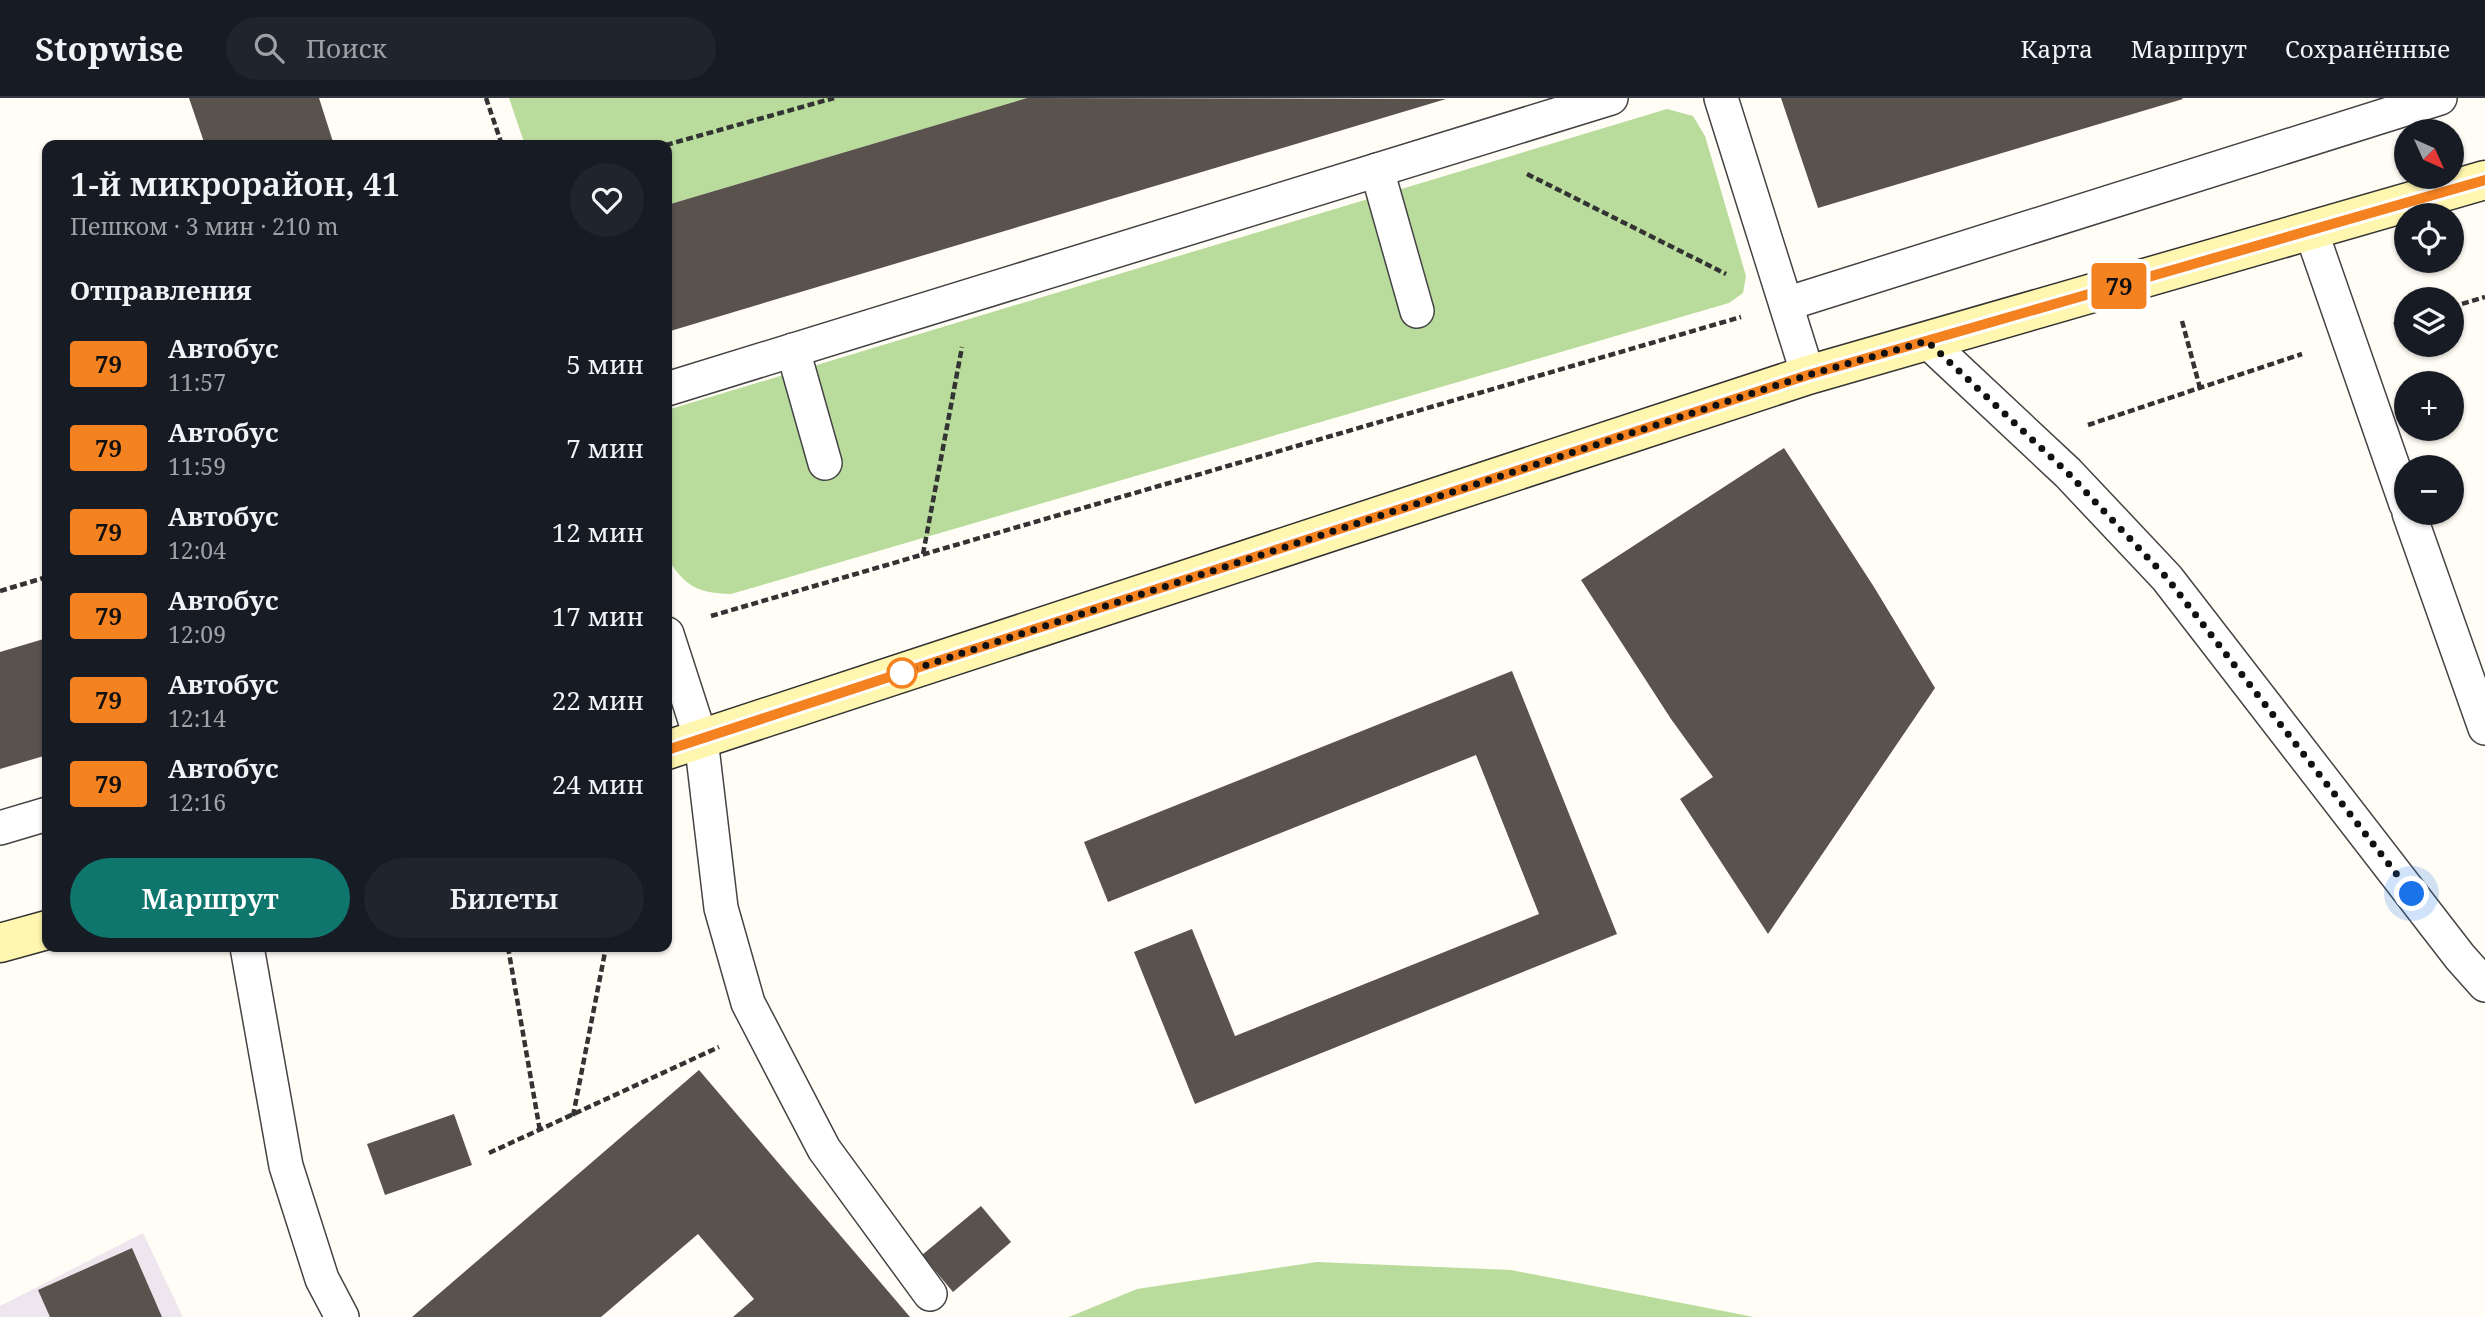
<!DOCTYPE html>
<html lang="ru">
<meta charset="utf-8">
<style>
body{margin:0;font-family:"Noto Serif",serif;background:#20242c;color:#f1f3f6;height:100vh;display:flex;flex-direction:column;font-size:26px;white-space:nowrap}
*{box-sizing:border-box;margin:0}
p{font-size:23px;color:#9ea1a6}
.icon{flex:none;width:38px;height:38px;fill:none;stroke:currentColor;stroke-width:2;stroke-linecap:round;stroke-linejoin:round}
.map{position:relative;flex:1;overflow:hidden}
.panel{position:absolute;left:42px;top:42px;width:630px;height:812px;display:flex;flex-direction:column;background:#171b24;border-radius:14px;box-shadow:0 2px 5px #0004}
.panel>*{flex:none}
.badge{padding:0 14px;border-radius:5px;font-size:24px;line-height:46px}
.needle{width:46px;rotate:135deg}
.controls{position:absolute;left:2394px;top:21px;display:grid;gap:14px}
.controls a{display:grid;place-items:center;width:70px;height:70px;border-radius:50%;background:#171b24;box-shadow:0 2px 5px #0004;font-size:35px}
.you{position:absolute;width:35px;height:35px;margin:-18px;border:5px solid #fff;border-radius:50%;background:#1a73e8;box-shadow:0 0 0 10px #1a73e833}
.map>.badge{position:absolute;translate:-50% -50%;box-shadow:0 0 0 4px #fff}
h2{padding:0 28px;font-size:26px;line-height:63px}
.round{display:grid;place-items:center;flex:none;width:74px;height:74px;border-radius:37px;background:#20242c}
.summary{display:flex;align-items:center;justify-content:space-between;height:119px;padding:0 28px}
h1{font-size:33px;font-weight:600;line-height:52px}
.button{display:flex;gap:14px;margin-top:auto;padding:14px 28px}
.button a{flex:1;height:80px;border-radius:42px;background:#0f766e;color:#fff;font-size:28px;font-weight:600;line-height:80px;text-align:center}
.button a+a{background:#20242c;color:#f1f3f6}
ul{padding:0;list-style:none}
li{display:flex;align-items:center;gap:21px;height:84px;padding:0 28px}
li div{flex:1}
li b{display:block;font-size:26px}
li em{font-style:normal}
li .badge{min-width:77px;font-weight:700;text-align:center}
header{display:flex;align-items:center;gap:42px;box-sizing:border-box;height:98px;padding:0 35px;background:#171b24;border-bottom:2px solid #363941}
header strong{font-size:33px}
nav{display:flex;gap:38px;margin-inline-start:auto;font-size:24px}
.search{width:490px;height:63px;background:#20242c;display:flex;align-items:center;gap:18px;box-sizing:border-box;padding:0 24px;border-radius:38px;color:#9ea1a6;font-size:26px}
.map>svg:first-child{display:block}
.industrial{fill:#eee6ef}
.forest{fill:#b9dc9c}
.building{fill:#5a524d}
.lines{fill:none;stroke-linecap:round;stroke-linejoin:round}
.lane-casing{stroke:#444;stroke-width:36}
.secondary-casing{stroke:#333;stroke-width:41}
.path{stroke:#333;stroke-width:4.5;stroke-dasharray:7 3.5;stroke-linecap:butt}
.lane{stroke:#fff;stroke-width:33}
.secondary{stroke:#fff6b0;stroke-width:38}
.line-casing{stroke:#fff;stroke-width:16}
.line{stroke:#f58220;stroke-width:10}
.walk{stroke:#111;stroke-width:7;stroke-dasharray:0 12.6}
.stop-dot{fill:#fff;stroke:#f58220;stroke-width:3.5}
</style>
<header>
<strong>Stopwise</strong>
<div class="search"><svg class="icon" aria-label="search" viewBox="0 0 24 24"><circle cx="10" cy="10" r="6"/><path d="M15 15l6 6"/></svg>Поиск</div>
<nav><a>Карта</a><a>Маршрут</a><a>Сохранённые</a></nav>
</header>
<div class="map">
<svg width="2485" height="1219" viewBox="0 0 2485 1219">
<rect width="100%" height="100%" fill="#fffdf5"/>
<path class="industrial" d="M143,1135L183,1219H0V1208Z"/>
<g class="forest">
<path d="M509,0H1027L667,107V47H525Z"/>
<path d="M1667,11L1693,18L1705,38L1746,178L1743,195L1729,205L731,496C697,495 686,489 667,460V312Z"/>
<path d="M1317,1164L1511,1172L1754,1219H1069L1137,1191Z"/>
</g>
<g class="building">
<path d="M189,0H319L334,47H205Z"/>
<path d="M1027,0L1446,1L667,234V107Z"/>
<path d="M1781,0H2182L2183,1L1818,110Z"/>
<path d="M1784,350L1874,489L1935,590L1768,836L1680,701L1713,679L1671,621L1581,482Z"/>
<path d="M47,540V657L0,671V554Z"/>
<path d="M1512,573L1617,836L1195,1006L1134,854L1192,831L1235,938L1539,816L1476,657L1108,804L1084,744Z"/>
<path d="M699,972L910,1219H733L754,1201L698,1136L601,1219H412Z"/>
<path d="M454,1016L472,1067L385,1097L367,1046Z"/>
<path d="M981,1108L1011,1144L953,1194L922,1157Z"/>
<path d="M132,1150L162,1219H50L38,1192Z"/>
</g>
<g class="lines">
<defs>
<g id="lane">
<path d="M1721,0L1808,277"/>
<path d="M1377,72L1417,213"/>
<path d="M2311,133L2406,406"/>
<path d="M1786,206L2440,0"/>
<path d="M1927,243L2068,375L2167,480L2460,859L2485,887"/>
<path d="M793,252L825,365"/>
<path d="M667,291L1611,0"/>
<path d="M2409,415L2485,630"/>
<path d="M667,536L701,641L721,810L748,905L824,1051L930,1196"/>
<path d="M0,730L47,716"/>
<path d="M247,849L286,1068L322,1181L342,1219"/>
</g>
<g id="secondary">
<path d="M667,652L1808,277L2485,82"/>
<path d="M0,845L47,832"/>
</g>
</defs>
<use href="#lane" class="lane-casing"/>
<use href="#secondary" class="secondary-casing"/>
<g class="path">
<path d="M486,0L502,47"/>
<path d="M666,47L834,0"/>
<path d="M1527,76L1726,176"/>
<path d="M2452,209L2485,199"/>
<path d="M2182,223L2200,290"/>
<path d="M2394,227L2406,223"/>
<path d="M2088,327L2302,256"/>
<path d="M923,456L962,249"/>
<path d="M0,493L47,479"/>
<path d="M711,518L1741,219"/>
<path d="M508,849L540,1033"/>
<path d="M573,1018L606,849"/>
<path d="M489,1055L719,949"/>
</g>
<use href="#lane" class="lane"/>
<use href="#secondary" class="secondary"/>
</g>
<g class="lines">
<defs>
<path id="line" d="M667,652L1808,277L2485,82"/>
</defs>
<use href="#line" class="line-casing"/>
<use href="#line" class="line"/>
<path class="walk" d="M902,575L1808,277L1927,243L2068,375L2167,480L2412,796"/>
</g>
<circle class="stop-dot" cx="902" cy="575" r="14"/>
</svg>
<div class="controls">
<a><svg class="needle" viewBox="-14 -14 28 28"><path d="M0-13l5 13h-10z" fill="#e53935"/><path d="M0 13l5-13h-10z" fill="#9ea1a6"/></svg></a>
<a><svg class="icon" aria-label="locate" viewBox="0 0 24 24"><circle cx="12" cy="12" r="6"/><path d="M12 2v4M12 18v4M2 12h4M18 12h4"/></svg></a>
<a><svg class="icon" aria-label="layers" viewBox="0 0 24 24"><path d="M12 4l9 5-9 5-9-5zM3 14l9 5 9-5"/></svg></a>
<a>+</a>
<a>−</a>
</div>
<div class="you" style="left:2412px;top:796px"></div>
<b class="badge" style="left:2119px;top:188px;background:#f58220;color:#111">79</b>
<section class="panel">
<div class="summary"><div><h1>1-й микрорайон, 41</h1><p>Пешком · 3 мин · 210 m</p></div><a class="round"><svg class="icon" aria-label="heart" viewBox="0 0 24 24"><path d="M12 20l-8-8c-3-5 5-10 8-4 3-6 11-1 8 4z"/></svg></a></div>
<h2>Отправления</h2>
<ul>
<li><span class="badge" style="background:#f58220;color:#111">79</span><div><b>Автобус</b><p>11:57</p></div><em>5 мин</em></li>
<li><span class="badge" style="background:#f58220;color:#111">79</span><div><b>Автобус</b><p>11:59</p></div><em>7 мин</em></li>
<li><span class="badge" style="background:#f58220;color:#111">79</span><div><b>Автобус</b><p>12:04</p></div><em>12 мин</em></li>
<li><span class="badge" style="background:#f58220;color:#111">79</span><div><b>Автобус</b><p>12:09</p></div><em>17 мин</em></li>
<li><span class="badge" style="background:#f58220;color:#111">79</span><div><b>Автобус</b><p>12:14</p></div><em>22 мин</em></li>
<li><span class="badge" style="background:#f58220;color:#111">79</span><div><b>Автобус</b><p>12:16</p></div><em>24 мин</em></li>
</ul>
<div class="button"><a>Маршрут</a><a>Билеты</a></div>
</section>
</div>
